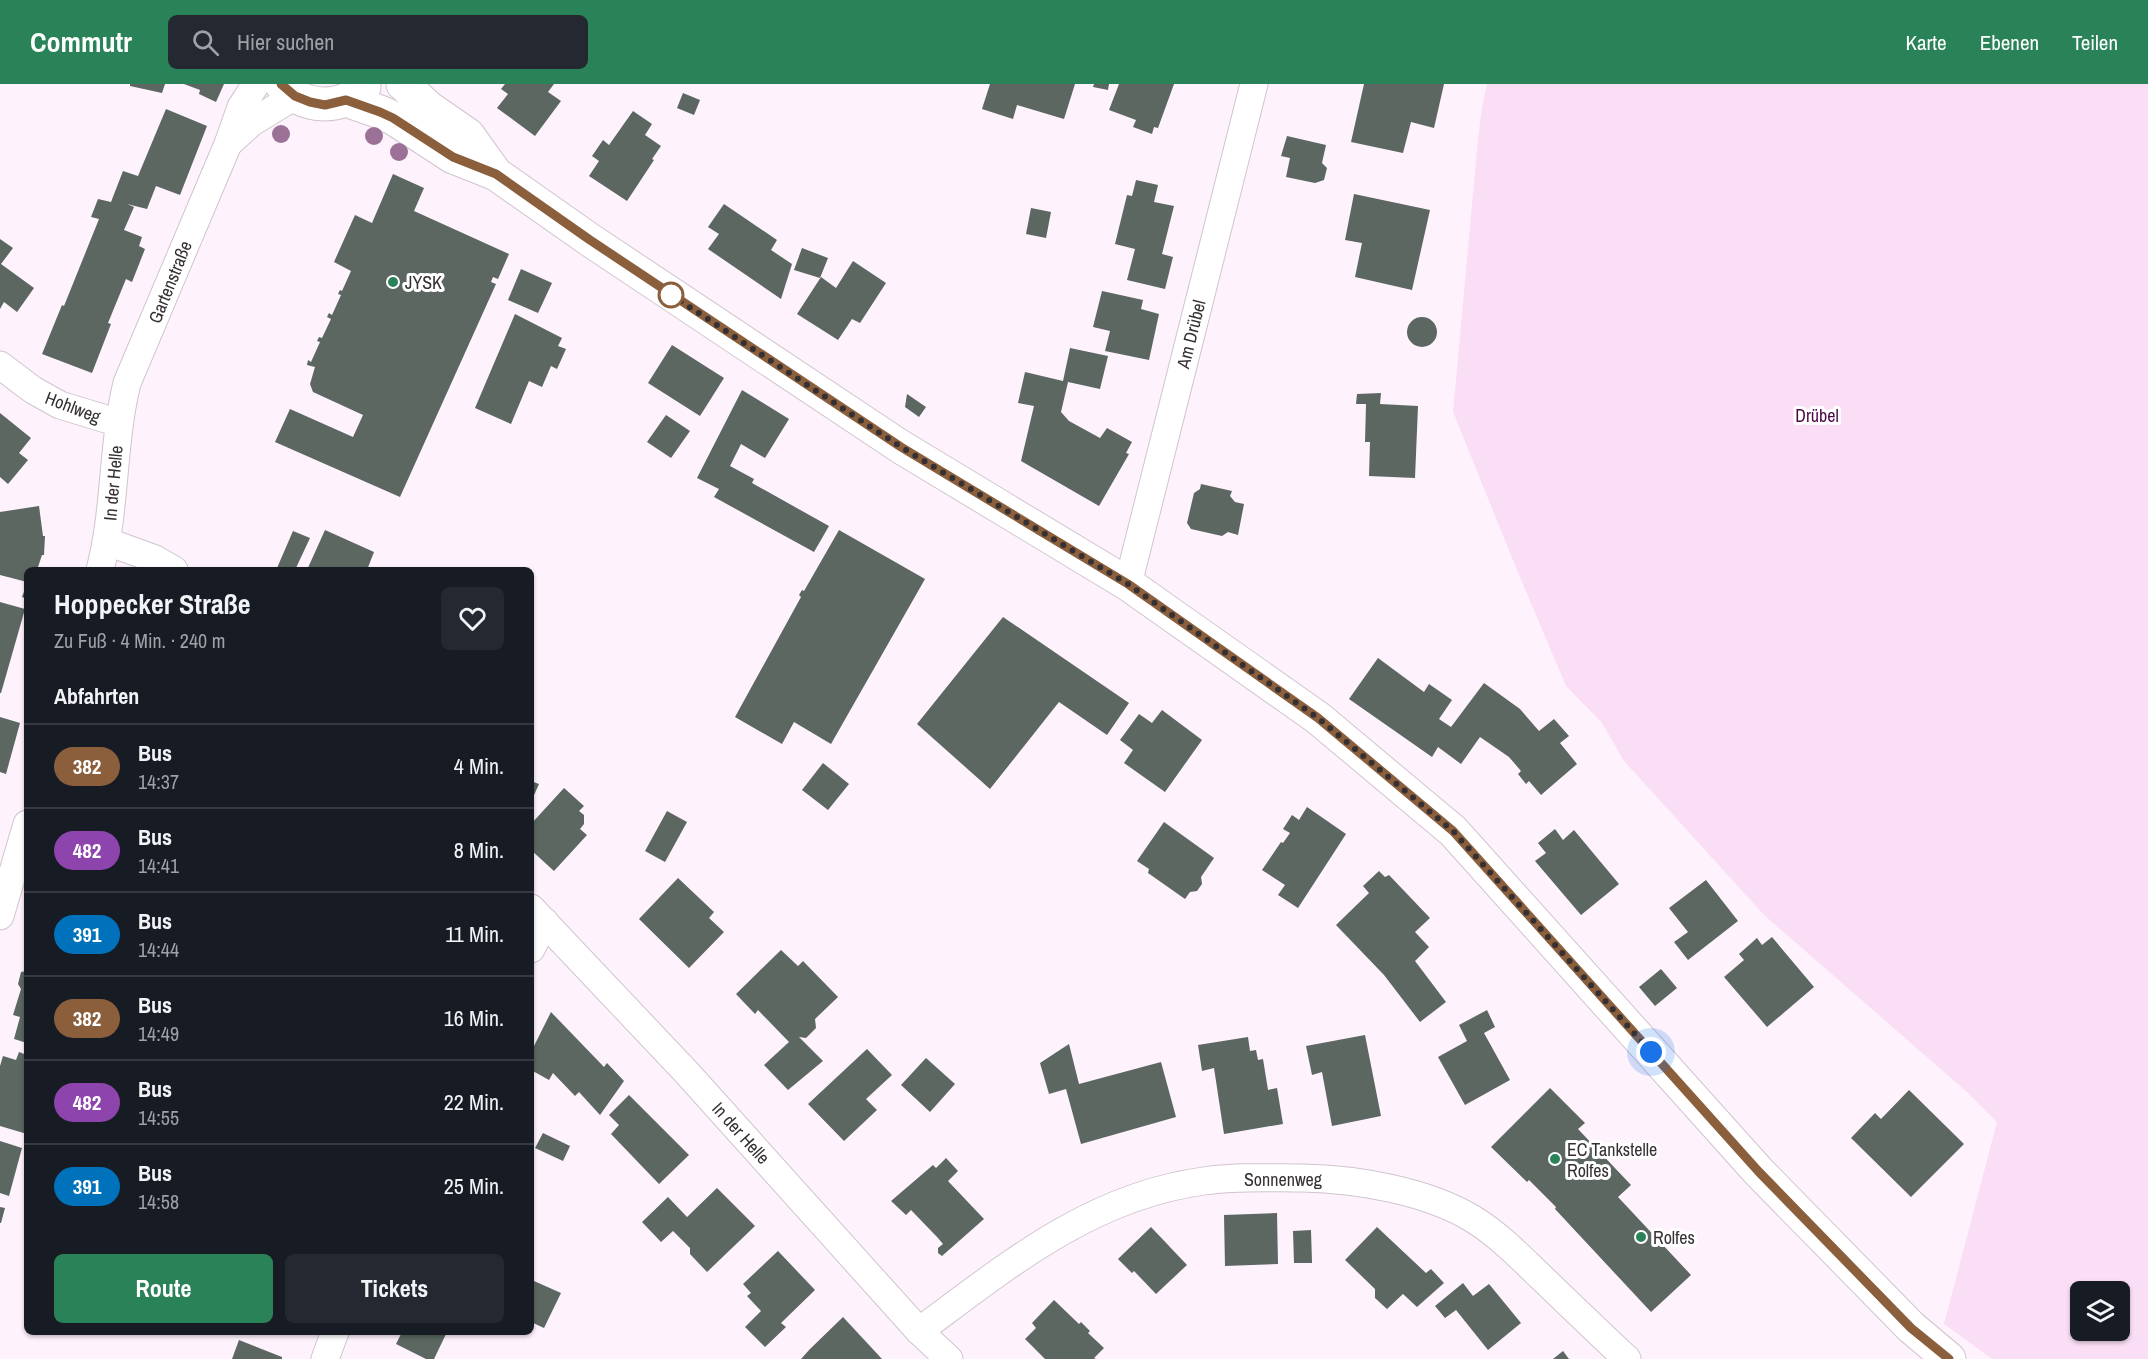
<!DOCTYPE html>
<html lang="de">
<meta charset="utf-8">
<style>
body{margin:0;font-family:"Archivo Narrow",sans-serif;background:#242831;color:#f1f3f6;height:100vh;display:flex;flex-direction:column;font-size:22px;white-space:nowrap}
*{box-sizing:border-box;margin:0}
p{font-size:20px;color:#9ea1a6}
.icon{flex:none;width:33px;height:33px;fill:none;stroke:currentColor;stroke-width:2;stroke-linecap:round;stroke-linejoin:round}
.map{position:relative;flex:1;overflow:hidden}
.panel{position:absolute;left:24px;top:483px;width:510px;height:768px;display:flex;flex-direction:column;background:#171b24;border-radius:9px;box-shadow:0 2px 4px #0004}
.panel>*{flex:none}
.badge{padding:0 12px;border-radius:20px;font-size:21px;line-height:39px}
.tools{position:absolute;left:2070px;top:1197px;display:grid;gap:12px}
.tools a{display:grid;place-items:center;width:60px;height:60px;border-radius:9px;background:#171b24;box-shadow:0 2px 4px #0004;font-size:30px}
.you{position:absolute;width:30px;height:30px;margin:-15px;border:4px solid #fff;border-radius:50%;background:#1a73e8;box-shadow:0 0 0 9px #1a73e833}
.map>.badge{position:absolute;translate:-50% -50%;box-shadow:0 0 0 3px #fff}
h2{padding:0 30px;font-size:22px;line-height:54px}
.round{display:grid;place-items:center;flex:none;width:63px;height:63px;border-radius:9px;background:#242831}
.summary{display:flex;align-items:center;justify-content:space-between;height:102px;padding:0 30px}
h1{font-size:28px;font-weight:800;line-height:45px}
.primary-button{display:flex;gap:12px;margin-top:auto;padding:12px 30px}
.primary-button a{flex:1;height:69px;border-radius:9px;background:#2a8358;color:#fff;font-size:24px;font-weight:800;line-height:69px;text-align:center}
.primary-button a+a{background:#242831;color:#f1f3f6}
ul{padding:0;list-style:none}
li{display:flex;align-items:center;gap:18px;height:84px;padding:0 30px;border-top:2px solid #363941}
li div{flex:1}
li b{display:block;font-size:22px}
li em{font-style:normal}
li .badge{min-width:66px;font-weight:700;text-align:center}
header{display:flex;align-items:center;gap:36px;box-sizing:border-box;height:84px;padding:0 30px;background:#2a8358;color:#fff}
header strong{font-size:28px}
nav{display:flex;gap:33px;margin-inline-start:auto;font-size:21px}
.search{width:420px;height:54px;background:#242831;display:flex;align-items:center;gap:15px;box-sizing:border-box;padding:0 21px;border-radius:9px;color:#9ea1a6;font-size:22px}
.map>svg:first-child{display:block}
.green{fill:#fadef5;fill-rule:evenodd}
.building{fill:#5b6760}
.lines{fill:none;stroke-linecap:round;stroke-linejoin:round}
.minor-casing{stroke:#d0c5ce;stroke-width:29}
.tertiary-casing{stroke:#d0c5ce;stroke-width:35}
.minor{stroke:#fff;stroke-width:27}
.tertiary{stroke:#fff;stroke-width:33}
.tree{fill:#9c7198}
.line-casing{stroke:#fff;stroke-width:14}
.line{stroke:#8b5e3c;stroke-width:9}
.walk{stroke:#353034;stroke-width:6;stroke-dasharray:0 10.8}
.poi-dot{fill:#2a8358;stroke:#fff;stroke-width:2}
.stop-dot{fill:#fff;stroke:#8b5e3c;stroke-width:3}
.labels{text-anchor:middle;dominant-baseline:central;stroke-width:6;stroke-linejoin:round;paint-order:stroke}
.street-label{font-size:18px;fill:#353034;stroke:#fff}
.poi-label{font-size:18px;fill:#353034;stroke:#fff;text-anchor:start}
.park-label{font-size:18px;fill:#4c0746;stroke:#fff}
</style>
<header>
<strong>Commutr</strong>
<div class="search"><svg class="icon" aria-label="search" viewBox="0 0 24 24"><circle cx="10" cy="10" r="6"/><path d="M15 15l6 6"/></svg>Hier suchen</div>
<nav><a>Karte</a><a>Ebenen</a><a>Teilen</a></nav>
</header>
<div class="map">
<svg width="2148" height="1275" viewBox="0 0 2148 1275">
<rect width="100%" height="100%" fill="#fef2fc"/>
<path class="green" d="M1487,0H2148V1275H1992L1944,1240L1997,1038L1968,1009L1764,831L1624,677L1602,639L1566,602L1519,491L1453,328L1478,55L1482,23ZM2080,1208H2120V1246H2080Z"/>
<g class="building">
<path d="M130,0H165L162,9L130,2Z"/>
<path d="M184,0H224L216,18L199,10L200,6Z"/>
<path d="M505,0H554L548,8L561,17L535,52L497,24L508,10L501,5Z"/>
<path d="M990,0H1075L1064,35L1017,21L1013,35L982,25Z"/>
<path d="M1094,0H1109L1108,6L1093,3Z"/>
<path d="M1119,0H1174L1158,44L1154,43L1152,50L1133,43L1136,36L1109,26Z"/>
<path d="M1364,0H1444L1434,44L1411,38L1403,69L1351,58Z"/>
<path d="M683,9L700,16L694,31L677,24Z"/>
<path d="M166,25L207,42L180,111L156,102L147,125L127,120L134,123L124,146L142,153L139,162L145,165L132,198L126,195L108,239L111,240L92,289L42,270L62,221L64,222L99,135L91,133L98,115L111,118L123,87L138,92Z"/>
<path d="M633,27L652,40L645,51L661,62L652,75L654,76L627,117L589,92L599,77L592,72L603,56L609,61Z"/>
<path d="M1287,52L1326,61L1322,79L1327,84L1324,96L1315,99L1286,93L1290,74L1281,72Z"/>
<path d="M393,90L424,104L414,127L509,170L498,195L493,193L491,198L496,200L400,413L275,358L290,325L353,353L363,331L313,308L310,300L315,283L307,281L308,276L311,278L320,258L317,257L319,253L322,254L331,235L327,233L329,229L332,231L341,211L338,210L340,206L342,207L351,187L334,178L355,131L372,139Z"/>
<path d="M1136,96L1158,101L1154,118L1174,122L1162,170L1173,173L1165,205L1127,196L1135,165L1115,160L1127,111L1132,112Z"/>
<path d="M1354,110L1430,126L1412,206L1355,193L1362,159L1345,156Z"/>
<path d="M724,120L777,156L771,166L792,180L781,215L708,165L719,150L708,143Z"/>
<path d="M1031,124L1051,128L1046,154L1026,150Z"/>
<path d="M0,155L13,164L1,180L34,204L17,228L4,218L0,225Z"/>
<path d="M802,164L828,174L820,194L794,186Z"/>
<path d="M853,177L886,199L860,239L852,235L838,256L797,230L821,193L836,204Z"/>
<path d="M521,185L552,199L538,229L508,216Z"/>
<path d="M1102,207L1143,216L1141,225L1159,230L1149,276L1105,267L1110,247L1093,243Z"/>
<path d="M515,230L562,254L558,262L566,265L557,285L551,282L542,303L529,297L511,340L475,324Z"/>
<circle cx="1422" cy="248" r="15"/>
<path d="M672,261L724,294L700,332L648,299Z"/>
<path d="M1070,264L1108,272L1100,305L1068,298L1061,328L1069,337L1100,354L1107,344L1132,358L1126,369L1129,370L1099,422L1021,377L1034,322L1018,319L1025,288L1063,297Z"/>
<path d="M742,306L789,335L765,374L741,360L730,382L754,395L752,399L829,442L814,468L714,413L719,405L697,394Z"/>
<path d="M1381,309L1380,320L1418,322L1415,394L1369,392L1370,358H1365L1366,320H1356L1357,310Z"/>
<path d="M907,310L926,323L919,333L905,323Z"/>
<path d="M0,329L31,354L19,369L28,376L8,400L0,393Z"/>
<path d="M666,331L690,347L671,374L647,358Z"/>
<path d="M1201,400L1232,407L1230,412L1235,418L1244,420L1238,451L1228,448L1222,452L1191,445L1187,439L1194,409L1200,405Z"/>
<path d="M39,422L43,452H45L44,471H42L37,486H27V498L0,491V428Z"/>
<path d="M325,446L374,468L367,486H307Z"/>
<path d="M839,446L925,495L831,660L794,638L782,660L735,633L801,513L799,511L802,506L804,507Z"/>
<path d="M293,447L310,454L295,486H280L277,484Z"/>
<path d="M27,500V515L22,513Z"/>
<path d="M0,518L25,525L1,609H0Z"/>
<path d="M1003,533L1129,619L1107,651L1059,618L990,705L917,640Z"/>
<path d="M1378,574L1424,608L1429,600L1452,616L1439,635L1451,643L1484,599L1520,625L1539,647L1554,635L1569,652L1560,659L1577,680L1541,711L1529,697L1526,700L1518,690L1521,687L1509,673L1480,653L1461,680L1438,663L1432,673L1349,615Z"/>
<path d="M1162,626L1202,656L1165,708L1124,679L1133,666L1120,656L1139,630L1152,639Z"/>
<path d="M0,633L20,639L6,690L0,688Z"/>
<path d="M823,679L849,700L828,726L802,706Z"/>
<path d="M531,697L539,700L531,718Z"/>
<path d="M564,704L584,722L579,727L584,731V740L580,745L587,751L554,787L531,766V740Z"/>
<path d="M1307,723L1346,750L1298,824L1278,811L1285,801L1262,786L1281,758L1283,759L1290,749L1283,745L1292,731L1299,736Z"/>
<path d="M667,727L687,738L665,778L645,767Z"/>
<path d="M1164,738L1214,774L1201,793L1202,800L1197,807L1190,808L1185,815L1148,789L1149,785L1137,777Z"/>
<path d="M1555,745L1563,756L1574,746L1619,800L1581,831L1535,777L1546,769L1538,759Z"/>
<path d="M1379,787L1385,793L1389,791L1430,834L1415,848L1429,863L1415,877L1446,918L1420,938L1384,891L1336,841L1369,809L1363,802Z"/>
<path d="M678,794L714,828L709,834L724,848L689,884L639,835Z"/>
<path d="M1706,796L1738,837L1688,876L1674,858L1688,848L1669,824Z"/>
<path d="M1772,853L1814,903L1767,943L1724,893L1744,876L1739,870L1757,854L1762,861Z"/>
<path d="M781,866L798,882L803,877L838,913L815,935L816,944L806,954L799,953L823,977L788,1006L764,981L789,958L758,926L755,930L736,910Z"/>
<path d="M1661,885L1677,904L1655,922L1639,903Z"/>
<path d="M27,887V959L14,955L20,933L13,931L21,905L18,900L21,888Z"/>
<path d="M1487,926L1495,943L1484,949L1510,996L1465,1021L1438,973L1467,957L1459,941Z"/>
<path d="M551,928L604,983L607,979L624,997L600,1031L579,1008L575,1012L553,989L549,996L531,986V968Z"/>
<path d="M1365,951L1381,1032L1332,1042L1322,988L1312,991L1306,962Z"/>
<path d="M1248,953L1250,967L1256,966L1258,976L1263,975L1268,1006L1277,1004L1283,1040L1224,1050L1214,984L1202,987L1198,961Z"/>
<path d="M1069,960L1079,1000L1161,978L1176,1033L1081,1060L1066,1005L1049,1010L1040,979Z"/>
<path d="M867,965L892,991L866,1015L877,1026L844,1057L808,1020Z"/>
<path d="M19,968L27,971V1050L0,1042V982L3,972L16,976Z"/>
<path d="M926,974L955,1000L930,1028L901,1001Z"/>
<path d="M1550,1004L1585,1039L1578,1045L1631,1101L1618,1113L1691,1191L1651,1228L1555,1125L1556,1123L1529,1096L1527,1098L1491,1063Z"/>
<path d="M1909,1006L1964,1060L1911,1113L1851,1054L1875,1029L1881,1035Z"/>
<path d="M629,1011L689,1071L659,1100L611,1050L619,1041L609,1031Z"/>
<path d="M543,1049L570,1062L563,1077L535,1064Z"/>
<path d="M0,1057L22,1064L9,1112L0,1109Z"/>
<path d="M946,1074L958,1087L948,1097L984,1135L942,1172L938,1169V1164L943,1160L938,1154L911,1126L906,1131L891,1117L933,1081L936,1084Z"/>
<path d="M717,1104L755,1142L707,1188L690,1170V1164L673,1147L661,1158L642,1138L668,1113L687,1133Z"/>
<path d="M0,1123L5,1124L1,1139H0Z"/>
<path d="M1277,1129L1278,1180L1225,1182L1224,1131Z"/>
<path d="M1151,1143L1187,1181L1156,1210L1134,1187L1132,1189L1118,1175Z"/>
<path d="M1377,1143L1426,1189L1431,1185L1444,1199L1417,1223L1403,1210L1387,1225L1375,1214V1205L1345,1176Z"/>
<path d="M1311,1146L1312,1179H1294L1293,1147Z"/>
<path d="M778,1167L815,1206L781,1239L786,1243L765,1263L745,1243L761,1227L747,1212L751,1209L743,1200Z"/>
<path d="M534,1197L561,1209L544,1244L531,1238V1203Z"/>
<path d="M1463,1199L1473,1212L1489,1200L1521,1239L1488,1266L1456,1226L1445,1234L1435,1222Z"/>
<path d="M1054,1216L1079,1240L1081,1238L1090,1247L1088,1249L1104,1264L1094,1274L1096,1275H1045L1025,1255L1036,1244L1032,1239Z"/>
<path d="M843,1233L882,1275H801L810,1265Z"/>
<path d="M402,1248H447L434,1275H426L396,1260Z"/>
<path d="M239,1256L282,1273V1275H232Z"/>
<path d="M1563,1267L1569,1275H1553Z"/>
</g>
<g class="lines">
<defs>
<g id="minor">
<path d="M229,59L251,39L295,12"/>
<path d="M0,281L33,306L60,321L119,339"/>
<path d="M108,458L155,475L174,486"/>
<path d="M100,486C116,425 112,360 127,299L228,60L241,23L256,0"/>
<path d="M1128,500L1254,0"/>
<path d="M531,824L688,990L919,1247L949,1275"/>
<path d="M0,832L27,740"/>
<path d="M531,865L545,838"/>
<path d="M919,1247C1007,1182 1091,1112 1204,1097C1237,1092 1270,1094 1303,1094C1357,1095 1427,1107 1473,1135C1499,1151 1520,1173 1542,1194C1570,1221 1598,1248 1627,1275"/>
<path d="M325,1275L335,1248"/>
</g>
<g id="tertiary">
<path d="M281,0C302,25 342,27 364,3"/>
<path d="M403,0L429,24L468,51L496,90"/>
<path d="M346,16L380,28L393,34L453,73L496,90L590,156L901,363L1128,500L1318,634L1453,747L1759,1088L1911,1243L1949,1275"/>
</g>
</defs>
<use href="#minor" class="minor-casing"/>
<use href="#tertiary" class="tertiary-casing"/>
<use href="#minor" class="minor"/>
<use href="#tertiary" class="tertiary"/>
</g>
<g class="tree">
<circle cx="281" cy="50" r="9"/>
<circle cx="374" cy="52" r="9"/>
<circle cx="399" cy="68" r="9"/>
</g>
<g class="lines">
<defs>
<path id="line" d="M281,0L295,12L310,18L325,21L346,16L380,28L393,34L453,73L496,90L590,156L901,363L1128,500L1318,634L1453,747L1759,1088L1911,1244L1949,1275"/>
</defs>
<use href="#line" class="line-casing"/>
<use href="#line" class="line"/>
<path class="walk" d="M671,211L667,208L901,363L1128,500L1318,634L1453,747L1651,968"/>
</g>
<g class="poi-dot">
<circle cx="393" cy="198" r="6"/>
<circle cx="1555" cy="1075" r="6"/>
<circle cx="1641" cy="1153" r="6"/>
</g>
<circle class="stop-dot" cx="671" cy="211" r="12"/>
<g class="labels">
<g class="street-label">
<text transform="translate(170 198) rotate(-68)">Gartenstraße</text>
<text transform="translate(1191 250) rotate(-76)">Am Drübel</text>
<text transform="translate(73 323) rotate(21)">Hohlweg</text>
<text transform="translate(113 399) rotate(-85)">In der Helle</text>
<text transform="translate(741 1049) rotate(48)">In der Helle</text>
<text x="1283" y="1095">Sonnenweg</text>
</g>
<g class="poi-label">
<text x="405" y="198">JYSK</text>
<text x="1567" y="1065">EC Tankstelle<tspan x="1567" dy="21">Rolfes</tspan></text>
<text x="1653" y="1153">Rolfes</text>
</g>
<g class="park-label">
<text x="1817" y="331">Drübel</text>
</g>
</g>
</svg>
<div class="tools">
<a><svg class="icon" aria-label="layers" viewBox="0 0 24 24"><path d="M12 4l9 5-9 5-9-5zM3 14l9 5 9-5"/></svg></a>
</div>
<div class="you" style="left:1651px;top:968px"></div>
<section class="panel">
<div class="summary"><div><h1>Hoppecker Straße</h1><p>Zu Fuß · 4 Min. · 240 m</p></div><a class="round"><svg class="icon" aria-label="heart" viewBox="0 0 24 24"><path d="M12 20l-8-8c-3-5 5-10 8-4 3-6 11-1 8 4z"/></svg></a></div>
<h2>Abfahrten</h2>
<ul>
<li><span class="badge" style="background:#8b5e3c;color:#fff">382</span><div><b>Bus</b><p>14:37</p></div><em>4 Min.</em></li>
<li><span class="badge" style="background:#8e44ad;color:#fff">482</span><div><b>Bus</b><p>14:41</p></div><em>8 Min.</em></li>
<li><span class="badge" style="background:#0072bc;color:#fff">391</span><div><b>Bus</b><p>14:44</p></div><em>11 Min.</em></li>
<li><span class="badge" style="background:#8b5e3c;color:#fff">382</span><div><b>Bus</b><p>14:49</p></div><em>16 Min.</em></li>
<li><span class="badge" style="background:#8e44ad;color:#fff">482</span><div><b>Bus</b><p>14:55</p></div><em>22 Min.</em></li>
<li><span class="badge" style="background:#0072bc;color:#fff">391</span><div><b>Bus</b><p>14:58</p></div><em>25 Min.</em></li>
</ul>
<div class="primary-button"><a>Route</a><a>Tickets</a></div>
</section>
</div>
